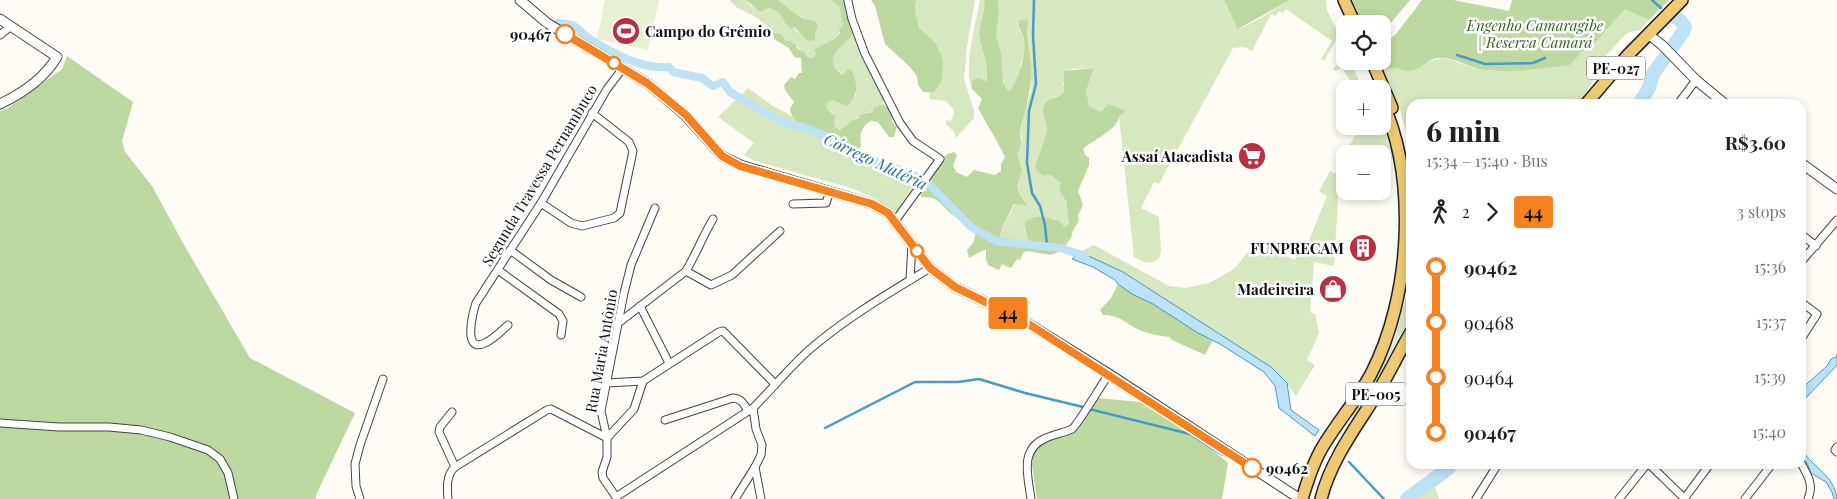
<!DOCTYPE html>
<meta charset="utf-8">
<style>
body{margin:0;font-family:"Playfair Display",serif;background:#f6f6f6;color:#222;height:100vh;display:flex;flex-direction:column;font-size:19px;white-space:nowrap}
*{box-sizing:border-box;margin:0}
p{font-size:16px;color:#767676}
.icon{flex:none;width:28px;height:28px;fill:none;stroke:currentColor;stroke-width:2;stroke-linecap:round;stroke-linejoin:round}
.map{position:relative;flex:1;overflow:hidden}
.drawer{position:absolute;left:1406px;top:99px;width:400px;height:370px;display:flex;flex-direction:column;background:#fff;border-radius:15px;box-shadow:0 2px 8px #0003}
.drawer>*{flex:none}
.badge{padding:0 10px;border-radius:4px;font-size:18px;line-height:32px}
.buttons{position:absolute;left:1336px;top:15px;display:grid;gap:10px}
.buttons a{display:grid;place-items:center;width:55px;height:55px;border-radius:10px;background:#fff;box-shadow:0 2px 8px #0003;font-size:25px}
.map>.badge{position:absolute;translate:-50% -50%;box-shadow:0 0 0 2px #fff}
.legs{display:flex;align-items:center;gap:8px;height:55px;padding:0 20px;font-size:16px}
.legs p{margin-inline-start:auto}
.overview{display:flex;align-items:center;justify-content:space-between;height:85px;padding:0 20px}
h1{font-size:28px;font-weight:800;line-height:38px}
ul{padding:0 20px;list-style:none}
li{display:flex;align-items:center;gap:18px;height:55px;font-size:19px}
li i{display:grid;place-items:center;width:8px;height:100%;margin:0 6px;background:currentColor}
li i::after{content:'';width:12px;height:12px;margin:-6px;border:4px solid;border-radius:50%;background:#fff}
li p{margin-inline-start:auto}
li:first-child i{background:linear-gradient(#0000 50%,currentColor 0)}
li:last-child i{background:linear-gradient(currentColor 50%,#0000 0)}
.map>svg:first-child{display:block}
.green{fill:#d7e8c0}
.forest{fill:#bdd8a0}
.pitch{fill:#e7f0d1}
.water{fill:#bde2f3;stroke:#489bc5}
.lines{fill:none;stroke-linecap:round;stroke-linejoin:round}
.stream{stroke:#489bc5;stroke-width:2.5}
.canal{stroke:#bde2f3;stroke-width:8}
.river{stroke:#bde2f3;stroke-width:14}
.minor-casing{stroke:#444;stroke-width:9}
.tertiary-casing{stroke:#444;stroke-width:11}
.primary-casing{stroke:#222;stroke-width:14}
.minor{stroke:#fff;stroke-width:7}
.tertiary{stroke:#fff;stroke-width:9}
.primary{stroke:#efc974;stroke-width:11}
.line-1-casing{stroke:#fff;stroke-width:11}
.line-1{stroke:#f58220;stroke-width:8}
.stop-1-dot{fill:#fff;stroke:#f58220;stroke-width:2.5}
.labels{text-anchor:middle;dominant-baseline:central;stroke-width:5;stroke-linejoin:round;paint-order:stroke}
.shield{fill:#fff;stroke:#585858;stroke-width:1}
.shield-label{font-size:14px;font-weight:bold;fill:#111}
.park-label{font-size:15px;font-style:italic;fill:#366524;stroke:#fff}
.poi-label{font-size:15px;font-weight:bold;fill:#111;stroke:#fff;text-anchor:end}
.stop-label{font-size:15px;font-weight:bold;fill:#111;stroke:#fff;text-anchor:end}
.street-label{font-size:15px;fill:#111;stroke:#fff}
.water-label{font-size:16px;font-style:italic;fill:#216e9c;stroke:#fff}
</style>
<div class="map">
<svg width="1837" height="499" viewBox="0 0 1837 499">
<rect width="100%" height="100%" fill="#fefcf5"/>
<g class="green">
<path d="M730,0H746L751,6L765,10L769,8L781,13L785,20L800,34L807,20C801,18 782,5 778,0H830L839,6L843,26C837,38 830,45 817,47V54L812,58L808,57C801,47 786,42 776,34C768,28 761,20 752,15C743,10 736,9 730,0Z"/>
<path d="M917,0H975L967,47L964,79L974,111V118L956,138L954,132L946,124V120L950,121L953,117L954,110L946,101L930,99L929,92L934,91L942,80L935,42L919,28L915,11V3Z"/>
<path d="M980,0H984C986,12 979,23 979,35C981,53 990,63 986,82L972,80V89C963,69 976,22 980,0Z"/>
<path d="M998,0H1224L1239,29L1263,17L1290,0H1326L1327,10L1339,35L1324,61L1321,59L1332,41L1286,9L1283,13L1279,11L1276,16L1271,14L1252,51L1244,47L1233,48L1159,184L1154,182L1141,208L1159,217L1161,251L1159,259C1148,265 1144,263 1134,257L1119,117L1126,111L1101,112L1088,106L1086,91L1094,68L1072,69L1063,83L1064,88L1061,95L1052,98L1043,112C1044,118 1047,127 1047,133C1046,139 1038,158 1035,165L1047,174L1055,176L1061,184L1070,220L1065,229L1058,219H1051L1024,228L1028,237L1029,244L999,241L1002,228L1015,204H1028L1018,192L1019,176L1017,153L1022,137L1021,130L1025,108L1031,92V60L1027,26L1019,28L1023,36L1025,52L1021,62L1020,76L1010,91L1007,90C1000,76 996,48 996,32C996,21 999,11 998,0Z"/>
<path d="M1625,8L1649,20L1640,30L1627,33L1598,64L1591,86L1577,104H1411V151L1400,109L1382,71L1393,67L1414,71C1446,45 1454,67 1486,70C1521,74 1554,57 1586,47L1589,48Z"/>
<path d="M853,34L885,96L883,104L880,107L853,120L840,130L835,127L833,113L827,109L825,104L832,100L842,103L856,95L855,81L845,71L842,75C820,58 842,47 853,34Z"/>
<path d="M1341,61L1351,63L1363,89H1356L1342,68L1336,71L1333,69Z"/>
<path d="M748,88L773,106L792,116L795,120L844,142L854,150L914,171L924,178L897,213L873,197L848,187L755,161L744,155L754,143L718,117Z"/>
<path d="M1383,121L1393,159L1383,160L1382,154H1345L1360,126H1382Z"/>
<path d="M1345,154V182H1339L1334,266L1314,262L1310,312L1315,314L1319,333L1307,360L1315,365L1296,396L1282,378L1271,367L1123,272L1080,252L1094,245L1169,286L1186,288L1209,283L1234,269L1258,240L1294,260L1309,240L1327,196L1319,191L1330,171L1335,174Z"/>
<path d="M1411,278V318L1396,341L1376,384L1350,423L1353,415L1374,383L1394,341Z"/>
<path d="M1433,481L1439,499H1407L1408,497Z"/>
</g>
<g class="forest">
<path d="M746,0H778C780,2 801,18 804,19C808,20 812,20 816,22L818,27L815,33V40L808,41L794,27L792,29C780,21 787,14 769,8L760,12Z"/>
<path d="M830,0H846L853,34C843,47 820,58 842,75L848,69L852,70C857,87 860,90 848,106L832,100L826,104L827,109L835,116L834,121L835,127L840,130L853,120L859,118L860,115L872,112L874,108L883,104L894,113L892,121L897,127L894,137H889L878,122L871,121C861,126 859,136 861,146L858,151C851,150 847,144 841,141C829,134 808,131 797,122C793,119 791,114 790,109L794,102L785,90L784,85L791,77L795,79L799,73H802L801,58L794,57L789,48L774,39L772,30L774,33L781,34L786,41H789L796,45V48L804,52L808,57L812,58L817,54L814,50C822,43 830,45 840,33L839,29L843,26L839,6Z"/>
<path d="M871,0H917L915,3V11L919,28L935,42L943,60L942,80L934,92H923L918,85L917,76L909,66L885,44L875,6Z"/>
<path d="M984,0H998L999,9L996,35L1001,53L1003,82L1007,90L1010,91C1019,78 1028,52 1023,36C1021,30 1018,28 1019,21L1028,19C1025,38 1033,58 1031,78C1030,94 1025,110 1021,127C1019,136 1024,145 1017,153L1022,171L1019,176L1020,179C1014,191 1021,195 1028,205L1014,204L1002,228L999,241L1029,244C1028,236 1024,230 1025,222C1036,214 1044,217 1056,220L1058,219L1065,228L1069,223L1066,201L1059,190L1061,183C1055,179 1052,172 1044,176L1037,171L1035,165C1038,158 1046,138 1047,131C1047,123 1040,112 1045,104C1049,98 1057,98 1062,94C1066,88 1062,78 1065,71L1094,68L1086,91L1089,106L1101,112L1108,104L1126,111L1119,117C1118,129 1092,141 1083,149L1085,155L1089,158V165L1078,191L1083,205L1078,215C1080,222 1077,224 1074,229C1072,231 1072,235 1071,237C1058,260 1050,255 1027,251L1023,253L1020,260L1017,259L1011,268L1002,264L999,270L988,265L986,260V249L969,258L967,250L973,243L976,232L950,213L938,201L933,198L921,197L920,192C928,180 938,154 954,152L957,155L953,166L956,172L967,177L974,170L995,175L1001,171V164L1005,157C997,140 987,125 978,108L982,99L972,89V80L979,78L986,82C990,63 981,52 979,35C979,23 986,12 984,0Z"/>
<path d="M1224,0H1290L1238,29Z"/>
<path d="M1352,0H1410L1383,32L1382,24H1363Z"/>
<path d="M1422,0H1453L1509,11L1512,0H1669L1649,20L1625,9L1589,49L1586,47L1570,65C1543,68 1514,73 1486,70C1471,69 1452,56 1438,58C1428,58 1419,71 1411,71C1397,72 1401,63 1382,71L1377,61H1382L1383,45L1396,34Z"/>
<path d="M67,56L133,102L122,141L125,152L152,186L183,243L250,358L355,413L316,495V499H0V111L8,108L62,69Z"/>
<path d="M1118,284C1129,292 1141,297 1153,304C1173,315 1192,330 1213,340L1205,355L1172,340L1169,337C1160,336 1151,334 1142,331C1126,325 1122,315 1103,315L1100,310L1111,298Z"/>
<path d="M1098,398L1140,402L1186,427L1228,463L1222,499H1037L1031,459L1039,441L1068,433Z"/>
</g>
<path class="pitch" d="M605,0H659L648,50L597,39Z"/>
<g class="water">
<path d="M1080,252L1123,272L1271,367L1287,383L1291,410L1319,430L1315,436L1279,408L1275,386L1264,372L1220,344L1198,333L1153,304L1132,294L1118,284L1115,280L1093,267L1072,259Z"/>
<path d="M1837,354V365L1805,399L1801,407V389L1827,366L1831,359L1836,357Z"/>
<path d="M1801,448C1812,468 1834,474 1837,499H1834L1832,492L1826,482L1811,473L1808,465L1801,456Z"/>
</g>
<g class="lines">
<g class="stream">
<path d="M1034,0L1033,35L1036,84L1029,111L1027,163L1032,193L1040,206L1045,225L1047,246"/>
<path d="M1652,0L1661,8"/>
<path d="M1457,55L1485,64L1533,63L1545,58"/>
<path d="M1089,409L1190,434L1223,455"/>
<path d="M825,428L915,382H958L979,379L1025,393L1083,407"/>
<path d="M1349,462L1384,499"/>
</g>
<path class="canal" d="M557,23C579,23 576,30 591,40C613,53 643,70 669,67L673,72L702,78L713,86L723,82L730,92L784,123L803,127L839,141L858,155L911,174L929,184L971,227L996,241L1061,248L1085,256"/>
<g class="river">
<path d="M1639,104L1649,88L1653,74L1683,32L1685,27L1680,20L1675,17"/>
<path d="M1407,499L1449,468L1450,464"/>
</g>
<defs>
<g id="minor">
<path d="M848,1L852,19L865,54L900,123L913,141L940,159L895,221"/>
<path d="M0,35L11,26"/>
<path d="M1678,104L1696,80"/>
<path d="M541,203L571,223L582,226L614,218L620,213L633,151L629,142L592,113"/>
<path d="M793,204L826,203L830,191"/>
<path d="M655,208L631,265L624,293L601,411L607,438V457L602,472L603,478L616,497L753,408"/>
<path d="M1801,234L1816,246"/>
<path d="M510,250L551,280L581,297"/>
<path d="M1801,262L1837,220"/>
<path d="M498,270L559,314L563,321L561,335"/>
<path d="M686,271C696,254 703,236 713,219"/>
<path d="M910,280L912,244"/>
<path d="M1801,302L1817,314L1801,339"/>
<path d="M640,306L669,363"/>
<path d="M617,324L686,271L711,285L732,275L780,231"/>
<path d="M508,325C501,331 494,339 485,343C462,354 473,311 476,303L541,203L607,89L623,68"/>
<path d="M607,383L643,381L719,332L723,331L775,384"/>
<path d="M452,412L440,427L439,432L455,467"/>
<path d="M665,420L733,398C742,399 744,404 748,411"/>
<path d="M0,423L59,427H109L141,430L170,437L208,450L220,459L228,473L234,499"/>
<path d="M1837,447L1835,450L1837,452"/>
<path d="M1801,463C1808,476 1814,485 1808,499"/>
<path d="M1649,464L1685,499"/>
<path d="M360,499L356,486L355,464L360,445L383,379"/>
<path d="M448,499C447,488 446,475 455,467L547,410L551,409L607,438L634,409L643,381"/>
<path d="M735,499L755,467"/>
<path d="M761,499L755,467L761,455L762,445L756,429L753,408C772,389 789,368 809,350C846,318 889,293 930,268"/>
<path d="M1031,499C1028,476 1019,449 1046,438C1054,434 1064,433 1072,429C1077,426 1103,382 1109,374"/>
<path d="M1476,499L1498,464"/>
<path d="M1619,499L1647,464"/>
<path d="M1684,499L1710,464"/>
<path d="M1745,499L1772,464"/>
</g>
<g id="tertiary">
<path d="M520,0L547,23L647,83L685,115L722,156L740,165L872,204L888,213L930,268L955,287L1024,321L1109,374L1300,499"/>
<path d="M0,19L57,57C44,79 23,93 0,104"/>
<path d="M1648,34L1662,45L1696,80L1725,104"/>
<path d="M1801,163L1837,189"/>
</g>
<g id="primary">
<path d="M1344,0L1355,24"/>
<path d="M1372,61L1392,108"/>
<path d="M1586,104L1627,56L1682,0"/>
<path d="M1302,499C1308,480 1314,460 1325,443C1340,419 1358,398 1371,374C1411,297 1418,180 1382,101"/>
<path d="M1321,499C1330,463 1353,431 1373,400C1387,378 1398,354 1411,332"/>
</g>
</defs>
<use href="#minor" class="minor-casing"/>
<use href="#tertiary" class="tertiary-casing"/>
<use href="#primary" class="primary-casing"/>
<use href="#minor" class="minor"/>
<use href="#tertiary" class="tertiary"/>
<use href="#primary" class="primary"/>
</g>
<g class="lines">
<defs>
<path id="line-1" d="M565,34L647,83L686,115L722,156L740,166L872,204L888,213L930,268L955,287L1024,321L1252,468"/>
</defs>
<use href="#line-1" class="line-1-casing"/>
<use href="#line-1" class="line-1"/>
</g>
<defs>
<symbol id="stadium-disc" viewBox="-11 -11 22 22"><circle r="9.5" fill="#b93140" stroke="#fff"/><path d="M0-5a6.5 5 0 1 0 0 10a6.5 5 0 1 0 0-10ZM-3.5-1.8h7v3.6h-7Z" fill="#fff"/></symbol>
<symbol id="supermarket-disc" viewBox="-11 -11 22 22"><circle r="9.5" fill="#b93140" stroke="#fff"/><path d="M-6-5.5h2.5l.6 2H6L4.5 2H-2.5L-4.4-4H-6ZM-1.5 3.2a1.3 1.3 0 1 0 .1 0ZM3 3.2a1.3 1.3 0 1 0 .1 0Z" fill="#fff"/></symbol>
<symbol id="building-disc" viewBox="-11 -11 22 22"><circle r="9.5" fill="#b93140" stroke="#fff"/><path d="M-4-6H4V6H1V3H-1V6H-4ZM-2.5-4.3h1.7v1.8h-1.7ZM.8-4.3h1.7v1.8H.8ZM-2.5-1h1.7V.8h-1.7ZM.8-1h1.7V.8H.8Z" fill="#fff"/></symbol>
<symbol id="shop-disc" viewBox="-11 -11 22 22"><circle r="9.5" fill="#b93140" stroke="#fff"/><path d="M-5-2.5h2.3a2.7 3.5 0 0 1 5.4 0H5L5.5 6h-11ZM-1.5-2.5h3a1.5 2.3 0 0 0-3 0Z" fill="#fff"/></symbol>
</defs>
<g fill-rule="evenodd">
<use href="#stadium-disc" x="610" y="15" width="32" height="32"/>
<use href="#supermarket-disc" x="1236" y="140" width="32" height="32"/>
<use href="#building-disc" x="1347" y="232" width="32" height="32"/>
<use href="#shop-disc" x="1317" y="273" width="32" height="32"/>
</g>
<g class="stop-1-dot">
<circle cx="565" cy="34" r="9"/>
<circle cx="614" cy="63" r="6"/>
<circle cx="917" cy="251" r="6"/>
<circle cx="1252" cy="468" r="9"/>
</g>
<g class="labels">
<g class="shield">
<rect x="1587" y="56.5" width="58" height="23" rx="4"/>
<rect x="1346" y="382.5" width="60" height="23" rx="4"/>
</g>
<g class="shield-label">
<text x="1616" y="68">PE-027</text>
<text x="1376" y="394">PE-005</text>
</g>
<g class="park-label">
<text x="1535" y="25">Engenho Camaragibe<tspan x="1535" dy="17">| Reserva Camará</tspan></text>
</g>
<g class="poi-label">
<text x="645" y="31" text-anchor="start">Campo do Grêmio</text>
<text x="1233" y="156">Assaí Atacadista</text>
<text x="1344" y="248">FUNPRECAM</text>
<text x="1314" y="289">Madeireira</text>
</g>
<g class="stop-label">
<text x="551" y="34">90467</text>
<text x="1266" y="468" text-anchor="start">90462</text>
</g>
<g class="street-label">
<text transform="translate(539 175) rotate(-59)">Segunda Travessa Pernambuco</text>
<text transform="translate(601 351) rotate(-80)">Rua Maria Antônio</text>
</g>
<g class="water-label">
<text transform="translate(876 161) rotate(25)">Córrego Matéria</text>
</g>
</g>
</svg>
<div class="buttons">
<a><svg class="icon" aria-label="locate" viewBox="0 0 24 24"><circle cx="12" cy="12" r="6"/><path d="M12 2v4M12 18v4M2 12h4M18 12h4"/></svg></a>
<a>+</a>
<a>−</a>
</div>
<b class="badge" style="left:1008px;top:313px;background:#f58220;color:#111">44</b>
<section class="drawer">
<div class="overview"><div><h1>6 min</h1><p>15:34 – 15:40 · Bus</p></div><b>R$3.60</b></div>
<div class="legs"><svg class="icon" aria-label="walk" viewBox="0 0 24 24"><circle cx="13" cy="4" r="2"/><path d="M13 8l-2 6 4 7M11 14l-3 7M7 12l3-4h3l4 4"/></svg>2<svg class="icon" aria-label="forward" viewBox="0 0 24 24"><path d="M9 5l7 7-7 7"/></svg><b class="badge" style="background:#f58220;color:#111">44</b><p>3 stops</p></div>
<ul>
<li><i style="color:#f58220"></i><b>90462</b><p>15:36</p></li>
<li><i style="color:#f58220"></i><span>90468</span><p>15:37</p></li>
<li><i style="color:#f58220"></i><span>90464</span><p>15:39</p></li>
<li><i style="color:#f58220"></i><b>90467</b><p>15:40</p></li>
</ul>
</section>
</div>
